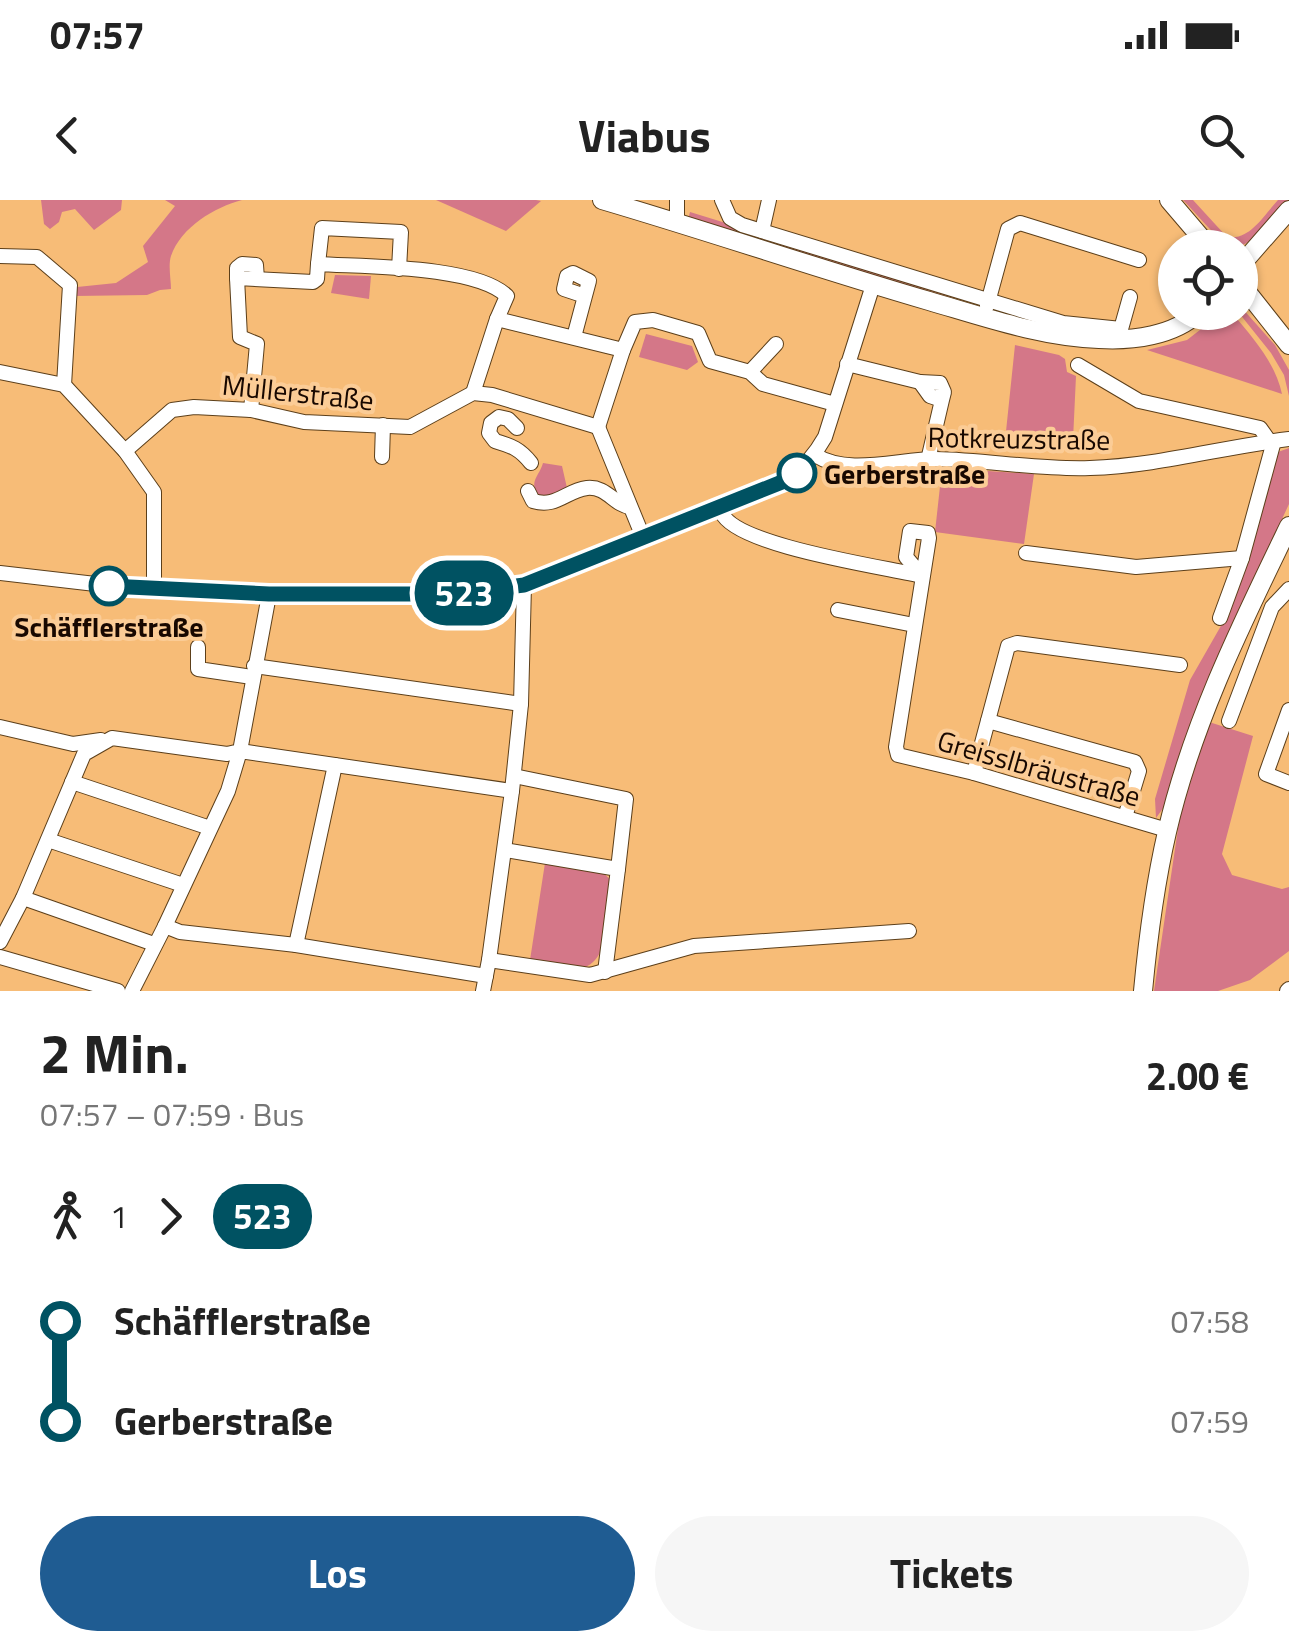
<!DOCTYPE html>
<html lang="de">
<meta charset="utf-8">
<style>
body{margin:0;font-family:"Titillium Web",sans-serif;background:#f6f6f6;color:#222;height:100vh;display:flex;flex-direction:column;font-size:38px;white-space:nowrap}
*{box-sizing:border-box;margin:0}
p{font-size:32px;color:#767676}
.icon{flex:none;width:55px;height:55px;fill:none;stroke:currentColor;stroke-width:2;stroke-linecap:round;stroke-linejoin:round}
.map{position:relative;height:791px;overflow:hidden}
.side{display:flex;flex-direction:column;background:#fff;flex:1}
.side>*{flex:none}
.badge{padding:0 20px;border-radius:32px;font-size:35px;line-height:65px}
.buttons{position:absolute;left:1158px;top:30px;display:grid;gap:20px}
.buttons a{display:grid;place-items:center;width:100px;height:100px;border-radius:50%;background:#fff;box-shadow:0 2px 8px #0004;font-size:50px}
.map>.badge{position:absolute;translate:-50% -50%;box-shadow:0 0 0 5px #fff}
.legs{display:flex;align-items:center;gap:15px;height:110px;padding:0 40px;font-size:32px}
.legs p{margin-inline-start:auto}
.headline{display:flex;align-items:center;justify-content:space-between;height:170px;padding:0 40px}
h1{font-size:55px;font-weight:700;line-height:75px}
.primary-button{display:flex;gap:20px;margin-top:auto;padding:20px 40px}
.primary-button a{flex:1;height:115px;border-radius:60px;background:#1f5c92;color:#fff;font-size:40px;font-weight:700;line-height:115px;text-align:center}
.primary-button a+a{background:#f6f6f6;color:#222}
ul{padding:0 40px;list-style:none}
li{display:flex;align-items:center;gap:35px;height:100px;font-size:38px}
li i{display:grid;place-items:center;width:15px;height:100%;margin:0 12px;background:currentColor}
li i::after{content:'';width:25px;height:25px;margin:-12px;border:8px solid;border-radius:50%;background:#fff}
li p{margin-inline-start:auto}
li:first-child i{background:linear-gradient(#0000 50%,currentColor 0)}
li:last-child i{background:linear-gradient(currentColor 50%,#0000 0)}
.status{display:flex;justify-content:space-between;align-items:center;height:70px;padding:0 50px;background:#fff;direction:ltr}
.status svg{height:28px;fill:currentColor}
header{display:flex;justify-content:space-between;align-items:center;height:130px;padding:0 40px;background:#fff;font-size:45px;font-weight:700}
.map>svg:first-child{display:block}
.green{fill:#d47788}
.lines{fill:none;stroke-linecap:round;stroke-linejoin:round}
.minor-casing{stroke:#5c3f1a;stroke-width:16}
.major-casing{stroke:#5c3f1a;stroke-width:20}
.minor{stroke:#fff;stroke-width:14}
.major{stroke:#fff;stroke-width:18}
.line-1-casing{stroke:#fff;stroke-width:22}
.line-1{stroke:#005262;stroke-width:15}
.stop-1-dot{fill:#fff;stroke:#005262;stroke-width:5}
.labels{text-anchor:middle;dominant-baseline:central;stroke-width:8;stroke-linejoin:round;paint-order:stroke}
.street-label{font-size:28px;fill:#180800;stroke:#fbcc96}
.stop-label{font-size:28px;font-weight:bold;fill:#180800;stroke:#fbcc96;text-anchor:start}
</style>
<div class="status"><b>07:57</b><svg viewBox="0 0 49 12"><path d="M0 12V9h3v3zM5 12V6h3v6zM10 12V3h3v9zM15 12V0h3v12zM26 1h20v11H26zM47 4h2v5h-2z"/></svg></div>
<header><svg class="icon" aria-label="back" viewBox="0 0 24 24"><path d="M15 5l-7 7 7 7"/></svg>Viabus<svg class="icon" aria-label="search" viewBox="0 0 24 24"><circle cx="10" cy="10" r="6"/><path d="M15 15l6 6"/></svg></header>
<div class="map">
<svg width="1289" height="791" viewBox="0 0 1289 791">
<rect width="100%" height="100%" fill="#f7bc77"/>
<g class="green">
<path d="M41,0H122L121,10L94,30L75,9L62,12L59,22L50,29L44,24Z"/>
<path d="M165,0H242C215,7 181,27 171,56C168,65 171,80 171,89L160,90L147,95L74,96L77,87L116,83L148,62L143,46L175,6Z"/>
<path d="M436,0H536L541,1L506,31Z"/>
<path d="M1183,0H1193L1226,36C1248,43 1264,15 1278,0H1288C1232,63 1240,61 1183,0Z"/>
<path d="M690,12L979,101L978,105L697,24L688,20Z"/>
<path d="M335,75L371,76L369,99L331,93Z"/>
<path d="M1241,107L1275,145L1289,170V196L1284,175L1271,153L1239,113Z"/>
<path d="M1223,112L1232,113C1253,138 1275,162 1282,194L1147,150L1187,140Z"/>
<path d="M646,134L692,146L698,162L687,170L639,157Z"/>
<path d="M1015,145L1059,155L1065,159L1067,172L1076,176L1073,240L1035,246L1005,241Z"/>
<path d="M1289,248V304L1217,459L1164,607L1156,618L1155,599L1190,480L1222,424L1278,252Z"/>
<path d="M543,263L562,266L567,288L557,300L539,297C528,281 539,277 543,263Z"/>
<path d="M942,268L1034,274L1024,344L935,332Z"/>
<path d="M1209,522L1253,536L1222,654L1232,675L1282,689L1289,687V751L1250,780L1218,791H1154L1180,615Z"/>
<path d="M545,663L601,671L612,681C608,708 612,759 583,768L530,760Z"/>
</g>
<g class="lines">
<defs>
<g id="minor">
<path d="M677,0V23"/>
<path d="M722,0L730,18L742,25L1063,123L1121,129L1130,97"/>
<path d="M762,31L769,0"/>
<path d="M0,56L37,57L70,85L64,185"/>
<path d="M318,64L322,28L401,32L399,69"/>
<path d="M237,78V68L242,64L256,65L257,79"/>
<path d="M987,106L1008,29L1020,23L1139,60"/>
<path d="M574,137L589,81L573,73L567,76L564,89L585,96"/>
<path d="M847,164L920,182"/>
<path d="M1078,165L1139,201L1260,228L1270,242"/>
<path d="M0,172L64,185L125,251L154,292V389"/>
<path d="M750,172L776,144"/>
<path d="M473,193L497,119"/>
<path d="M251,210L257,144L240,137L237,78L313,82L317,79L318,64C362,67 475,65 507,96L497,119L623,150L635,122L653,120L698,133L710,161L750,172L763,184L835,204"/>
<path d="M598,227L643,337"/>
<path d="M598,227L623,150"/>
<path d="M517,228L508,219L499,217L491,223L489,233L495,241C512,246 520,249 531,263"/>
<path d="M125,251L172,210L194,207L251,210L304,222L410,227L473,193L492,195L598,227"/>
<path d="M815,255C848,276 898,259 936,259C988,260 1039,270 1090,268C1157,266 1223,247 1289,239"/>
<path d="M382,257L383,225"/>
<path d="M928,260L942,200L944,192L940,183L920,182L930,196L942,200"/>
<path d="M528,291L533,301C557,308 565,291 587,288C607,286 614,305 630,307"/>
<path d="M722,313C736,346 884,367 922,376"/>
<path d="M1026,353L1136,367L1242,358"/>
<path d="M0,373L104,385L215,392L452,394L524,385L787,280C804,268 815,255 825,237L873,85"/>
<path d="M922,376L906,357L910,331L928,333L929,338L896,547L898,555L974,573L1167,630"/>
<path d="M838,410L914,425"/>
<path d="M1220,418L1242,358L1274,241"/>
<path d="M198,447V469L252,477"/>
<path d="M254,466L521,504"/>
<path d="M1289,510L1266,574L1289,583"/>
<path d="M988,521L1135,562L1139,571L1125,617"/>
<path d="M1229,521L1272,407L1289,389"/>
<path d="M0,527L73,544L101,540"/>
<path d="M974,573L1008,446L1017,443L1180,465"/>
<path d="M514,576L626,599L618,669"/>
<path d="M72,582L210,628"/>
<path d="M512,591L521,504L524,385"/>
<path d="M48,640L183,685"/>
<path d="M505,650L618,669L605,772"/>
<path d="M23,698L154,744"/>
<path d="M165,726L228,591L240,551L512,591L489,760"/>
<path d="M0,742L23,698L84,554L112,538L227,554L240,551L269,395"/>
<path d="M296,745L335,565"/>
<path d="M0,757L118,791"/>
<path d="M132,791L165,726L180,732L296,745L486,776"/>
<path d="M483,791L489,760L590,775L694,746L909,731"/>
<path d="M1287,791L1289,789"/>
</g>
<g id="major">
<path d="M602,0C711,32 819,69 929,101C984,117 1041,137 1099,139C1132,141 1174,136 1199,112"/>
<path d="M1169,0L1210,48"/>
<path d="M1240,66L1289,10"/>
<path d="M1240,83L1289,145"/>
<path d="M1143,791C1148,738 1155,684 1167,632C1192,524 1241,425 1289,326"/>
</g>
</defs>
<use href="#minor" class="minor-casing"/>
<use href="#major" class="major-casing"/>
<use href="#minor" class="minor"/>
<use href="#major" class="major"/>
</g>
<g class="lines">
<defs>
<path id="line-1" d="M109,386L269,394H452L524,385L787,280L797,273"/>
</defs>
<use href="#line-1" class="line-1-casing"/>
<use href="#line-1" class="line-1"/>
</g>
<g class="stop-1-dot">
<circle cx="797" cy="273" r="18"/>
<circle cx="109" cy="386" r="18"/>
</g>
<g class="labels">
<g class="street-label">
<text transform="translate(298 192) rotate(6)">Müllerstraße</text>
<text transform="translate(1019 238) rotate(1)">Rotkreuzstraße</text>
<text transform="translate(1039 568) rotate(16)">Greisslbräustraße</text>
</g>
<g class="stop-label">
<text x="824" y="273">Gerberstraße</text>
<text x="109" y="426" text-anchor="middle">Schäfflerstraße</text>
</g>
</g>
</svg>
<div class="buttons">
<a><svg class="icon" aria-label="locate" viewBox="0 0 24 24"><circle cx="12" cy="12" r="6"/><path d="M12 2v4M12 18v4M2 12h4M18 12h4"/></svg></a>
</div>
<b class="badge" style="left:464px;top:393px;background:#005262;color:#fff">523</b>
</div>
<section class="side">
<div class="headline"><div><h1>2 Min.</h1><p>07:57 – 07:59 · Bus</p></div><b>2.00 €</b></div>
<div class="legs"><svg class="icon" aria-label="walk" viewBox="0 0 24 24"><circle cx="13" cy="4" r="2"/><path d="M13 8l-2 6 4 7M11 14l-3 7M7 12l3-4h3l4 4"/></svg>1<svg class="icon" aria-label="forward" viewBox="0 0 24 24"><path d="M9 5l7 7-7 7"/></svg><b class="badge" style="background:#005262;color:#fff">523</b></div>
<ul>
<li><i style="color:#005262"></i><b>Schäfflerstraße</b><p>07:58</p></li>
<li><i style="color:#005262"></i><b>Gerberstraße</b><p>07:59</p></li>
</ul>
<div class="primary-button"><a>Los</a><a>Tickets</a></div>
</section>
